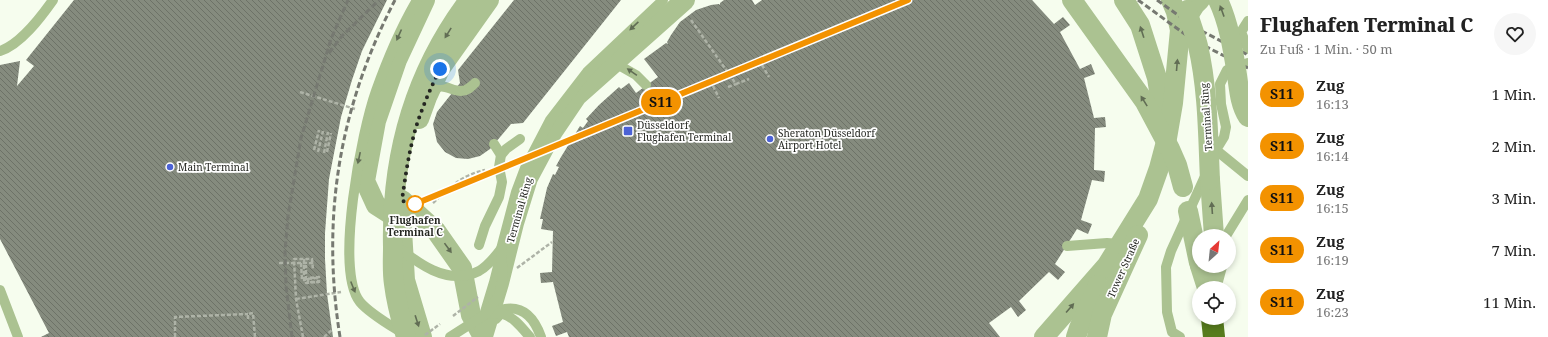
<!DOCTYPE html>
<html lang="de">
<meta charset="utf-8">
<style>
body{margin:0;font-family:"Noto Serif",serif;background:#f6f6f6;color:#222;height:100vh;display:flex;flex-direction:column;font-size:15px;white-space:nowrap}
*{box-sizing:border-box;margin:0}
p{font-size:13px;color:#767676}
.icon{flex:none;width:22px;height:22px;fill:none;stroke:currentColor;stroke-width:2;stroke-linecap:round;stroke-linejoin:round}
.map{position:relative;flex:1;overflow:hidden}
.side{display:flex;flex-direction:column;background:#fff;width:300px}
.side>*{flex:none}
.badge{padding:0 8px;border-radius:13px;font-size:14px;line-height:26px}
.needle{width:26px;rotate:27deg}
.buttons{position:absolute;left:1192px;top:229px;display:grid;gap:8px}
.buttons a{display:grid;place-items:center;width:44px;height:44px;border-radius:50%;background:#fff;box-shadow:0 2px 6px #0003;font-size:20px}
.you{position:absolute;width:20px;height:20px;margin:-10px;border:3px solid #fff;border-radius:50%;background:#1a73e8;box-shadow:0 0 0 6px #1a73e833}
.map>.badge{position:absolute;translate:-50% -50%;box-shadow:0 0 0 2px #fff}
.round{display:grid;place-items:center;flex:none;width:42px;height:42px;border-radius:21px;background:#f6f6f6}
.summary{display:flex;align-items:center;justify-content:space-between;height:68px;padding:0 12px}
h1{font-size:19px;font-weight:800;line-height:30px}
ul{padding:0;list-style:none}
li{display:flex;align-items:center;gap:12px;height:52px;padding:0 12px}
li div{flex:1}
li b{display:block;font-size:15px}
li em{font-style:normal}
li .badge{min-width:44px;font-weight:700;text-align:center}
main{display:flex;flex:1;min-height:0}
.map>svg:first-child{display:block}
.building{fill:url(#building-back-hatch)}
.lines{fill:none;stroke-linecap:round;stroke-linejoin:round}
.path{stroke:#aeb3a7;stroke-width:2.5;stroke-dasharray:4 2;stroke-linecap:butt}
.lane{stroke:#abc291;stroke-width:10}
.street{stroke:#abc291;stroke-width:20}
.highway{stroke:#577c1d;stroke-width:22}
.rail{stroke:#767971;stroke-width:3;stroke-dasharray:6 3;stroke-linecap:butt}
.path-bridge{stroke:#aeb3a7;stroke-width:2.5;stroke-dasharray:4 2;stroke-linecap:butt}
.lane-bridge{stroke:#abc291;stroke-width:10}
.street-bridge{stroke:#abc291;stroke-width:20}
.oneway{fill:#616d54}
.line-casing{stroke:#fff;stroke-width:9}
.line{stroke:#f39200;stroke-width:6}
.walk{stroke:#252722;stroke-width:4;stroke-dasharray:0 7.2}
.poi-dot{fill:#4c62d6;stroke:#fff;stroke-width:1.5}
.stop-dot{fill:#fff;stroke:#f39200;stroke-width:2}
.labels{text-anchor:middle;dominant-baseline:central;stroke-width:3.5;stroke-linejoin:round;paint-order:stroke}
.street-label{font-size:10px;fill:#252722;stroke:#fff}
.poi-label{font-size:10px;fill:#252722;stroke:#fff;text-anchor:start}
.stop-label{font-size:10px;font-weight:bold;fill:#252722;stroke:#fff}
</style>
<main>
<div class="map">
<svg width="1248" height="337" viewBox="0 0 1248 337">
<defs>
<pattern id="building-back-hatch" width="6" height="6" patternUnits="userSpaceOnUse"><rect width="6" height="6" fill="#858b7e"/><path d="M-1 5l2 2M0 0l6 6M5-1l2 2" fill="none" stroke="#6d7267"/></pattern>
</defs>
<rect width="100%" height="100%" fill="#f6fdee"/>
<g class="building">
<path d="M74,0H387L362,51L352,80L341,117L329,179L325,233V259L327,294L333,337H41L49,333L0,239V65L20,61L17,86L34,66L26,60Z"/>
<path d="M514,0H621L523,123L511,124L490,149L480,156L468,159L456,158L445,152L437,142L433,124L437,112L460,83L458,70Z"/>
<path d="M724,0H752L755,5L762,0H1032L1054,24L1063,17L1070,25L1060,32L1080,69L1091,64L1095,74L1084,78L1094,118L1105,117L1106,127L1095,128L1094,170L1105,171L1104,182L1092,180L1081,220L1092,224L1088,234L1077,229L1055,264L1065,272L1058,280L1049,272L1019,301L1026,310L1018,317L1011,307L989,323L1000,337H569L567,332L556,336L552,326L563,322L553,282L541,283L540,273L552,272L553,231L541,229L543,219H540L547,188L553,174L555,175L559,167L556,166L561,157L580,126L583,128L588,121L586,119L599,105L619,87L621,89L629,83L636,93L658,77L644,59L666,43L668,44L667,42L671,35L680,22L696,10L711,5L719,4L720,5V3Z"/>
</g>
<g class="lines">
<g class="path">
<path d="M691,20L736,84L749,79"/>
<path d="M762,65L769,77"/>
<path d="M713,86L719,98"/>
<path d="M728,87L736,84"/>
<path d="M300,92L355,109"/>
<path d="M314,150L319,130"/>
<path d="M318,152L323,131"/>
<path d="M327,152L331,133"/>
<path d="M324,153L328,132"/>
<path d="M433,203C450,187 462,175 485,170"/>
<path d="M304,259V279L318,278V282H308V278L319,277V282L306,283V265"/>
<path d="M279,263H312V264"/>
<path d="M301,263L302,280H306"/>
<path d="M296,299L341,292"/>
<path d="M248,319V314L253,313L255,337"/>
<path d="M175,337V317L248,314"/>
<path d="M303,337L296,299L294,259H312L313,270"/>
<path d="M324,337L332,330"/>
</g>
<g class="lane">
<path d="M1248,21L1241,32L1248,49"/>
<path d="M0,51C21,44 41,17 53,0"/>
<path d="M615,63L636,75L646,85"/>
<path d="M1248,63L1227,70L1220,84L1221,104L1226,127L1224,137L1216,150L1248,176"/>
<path d="M432,91C442,81 450,91 461,91C467,91 471,87 475,83"/>
<path d="M494,144L501,155"/>
<path d="M1226,236L1248,200"/>
<path d="M479,245L485,226L499,197L502,182L499,167L501,155L506,149L520,139"/>
<path d="M1067,246L1107,243L1120,244"/>
<path d="M0,290L18,337"/>
<path d="M496,319L505,309C525,306 535,320 541,337"/>
<path d="M1180,337L1172,332L1167,312L1166,267L1171,251L1206,174"/>
</g>
<g class="street">
<path d="M1124,0L1140,25L1157,78L1164,122"/>
<path d="M1181,27L1195,5L1200,0"/>
<path d="M419,119L427,97L440,69L489,0"/>
<path d="M1210,180L1214,236"/>
<path d="M402,200L436,231L462,268L471,315L483,337"/>
<path d="M401,221L376,205L365,181L376,121L397,60L425,0"/>
<path d="M402,230L405,280L422,337"/>
<path d="M1200,266L1207,288"/>
<path d="M483,336L499,283L514,223L528,178L552,133L577,96L685,0"/>
<path d="M1044,337L1107,265L1148,199L1159,168L1167,138L1173,103L1180,30L1176,12L1171,0"/>
<path d="M1076,337L1079,328L1098,285"/>
<path d="M1097,337L1102,314L1138,235"/>
</g>
<path class="highway" d="M1212,318L1214,337"/>
<g class="rail">
<path d="M1138,0L1193,40L1248,68"/>
<path d="M1157,0L1196,28L1248,55"/>
<path d="M329,53L342,36L379,0"/>
<path d="M292,337L286,286L285,251L288,216L301,138L331,39L348,0"/>
<path d="M340,337C321,217 339,108 395,0"/>
</g>
<g class="path-bridge">
<path d="M517,268L552,242"/>
<path d="M453,316L478,297"/>
<path d="M425,335L440,324"/>
</g>
<g class="lane-bridge">
<path d="M393,243C416,262 447,287 479,271C488,266 495,257 501,249"/>
<path d="M486,314C491,314 498,313 503,314C514,317 522,328 530,337"/>
<path d="M404,334C390,325 370,314 360,302C334,270 362,130 376,91C387,60 400,29 417,0"/>
<path d="M450,337L486,314L499,295L503,278L501,249L516,192L525,168L550,120L587,72L663,0"/>
</g>
<g class="street-bridge">
<path d="M1072,0L1145,102L1170,149L1177,165L1183,187"/>
<path d="M1218,0C1229,23 1233,50 1237,75C1239,89 1240,105 1248,117"/>
<path d="M1187,10C1190,22 1195,34 1198,46C1208,89 1208,136 1210,180"/>
<path d="M1188,211L1199,263"/>
<path d="M1211,288L1217,266"/>
<path d="M406,337C401,320 396,301 394,284C392,272 393,259 393,247C391,157 414,73 469,0"/>
</g>
</g>
<defs><path id="oneway-solid" d="M-6-.8H1V-3.2L6.5 0L1 3.2V.8H-6Z"/></defs>
<g class="oneway">
<use href="#oneway-solid" transform="translate(1222 11) rotate(-110)"/>
<use href="#oneway-solid" transform="translate(634 26) rotate(137)"/>
<use href="#oneway-solid" transform="translate(1142 32) rotate(-108)"/>
<use href="#oneway-solid" transform="translate(448 33) rotate(122)"/>
<use href="#oneway-solid" transform="translate(399 35) rotate(114)"/>
<use href="#oneway-solid" transform="translate(1177 65) rotate(-85)"/>
<use href="#oneway-solid" transform="translate(632 72) rotate(-145)"/>
<use href="#oneway-solid" transform="translate(1144 101) rotate(-122)"/>
<use href="#oneway-solid" transform="translate(359 158) rotate(102)"/>
<use href="#oneway-solid" transform="translate(1212 208) rotate(-94)"/>
<use href="#oneway-solid" transform="translate(448 248) rotate(54)"/>
<use href="#oneway-solid" transform="translate(353 287) rotate(68)"/>
<use href="#oneway-solid" transform="translate(1070 308) rotate(-49)"/>
<use href="#oneway-solid" transform="translate(417 321) rotate(72)"/>
</g>
<g class="lines">
<defs>
<path id="line" d="M415,204L908,0"/>
</defs>
<use href="#line" class="line-casing"/>
<use href="#line" class="line"/>
<path class="walk" d="M415,204L411,207L402,200C406,172 410,144 419,118C425,101 432,85 440,69"/>
</g>
<g class="poi-dot">
<rect x="623" y="126" width="10" height="10" rx="2"/>
<circle cx="770" cy="139" r="4"/>
<circle cx="170" cy="167" r="4"/>
</g>
<circle class="stop-dot" cx="415" cy="204" r="8"/>
<g class="labels">
<g class="street-label">
<text transform="translate(1206 117) rotate(-94)">Terminal Ring</text>
<text transform="translate(519 210) rotate(-74)">Terminal Ring</text>
<text transform="translate(1123 268) rotate(-66)">Tower Straße</text>
</g>
<g class="poi-label">
<text x="637" y="125">Düsseldorf<tspan x="637" dy="12">Flughafen Terminal</tspan></text>
<text x="778" y="133">Sheraton Düsseldorf<tspan x="778" dy="12">Airport Hotel</tspan></text>
<text x="178" y="167">Main Terminal</text>
</g>
<g class="stop-label">
<text x="415" y="220">Flughafen<tspan x="415" dy="12">Terminal C</tspan></text>
</g>
</g>
</svg>
<div class="buttons">
<a><svg class="needle" viewBox="-14 -14 28 28"><path d="M0-13l5 13h-10z" fill="#e53935"/><path d="M0 13l5-13h-10z" fill="#767676"/></svg></a>
<a><svg class="icon" aria-label="locate" viewBox="0 0 24 24"><circle cx="12" cy="12" r="6"/><path d="M12 2v4M12 18v4M2 12h4M18 12h4"/></svg></a>
</div>
<div class="you" style="left:440px;top:69px"></div>
<b class="badge" style="left:661px;top:102px;background:#f39200;color:#111">S11</b>
</div>
<section class="side">
<div class="summary"><div><h1>Flughafen Terminal C</h1><p>Zu Fuß · 1 Min. · 50 m</p></div><a class="round"><svg class="icon" aria-label="heart" viewBox="0 0 24 24"><path d="M12 20l-8-8c-3-5 5-10 8-4 3-6 11-1 8 4z"/></svg></a></div>
<ul>
<li><span class="badge" style="background:#f39200;color:#111">S11</span><div><b>Zug</b><p>16:13</p></div><em>1 Min.</em></li>
<li><span class="badge" style="background:#f39200;color:#111">S11</span><div><b>Zug</b><p>16:14</p></div><em>2 Min.</em></li>
<li><span class="badge" style="background:#f39200;color:#111">S11</span><div><b>Zug</b><p>16:15</p></div><em>3 Min.</em></li>
<li><span class="badge" style="background:#f39200;color:#111">S11</span><div><b>Zug</b><p>16:19</p></div><em>7 Min.</em></li>
<li><span class="badge" style="background:#f39200;color:#111">S11</span><div><b>Zug</b><p>16:23</p></div><em>11 Min.</em></li>
</ul>
</section>
</main>
